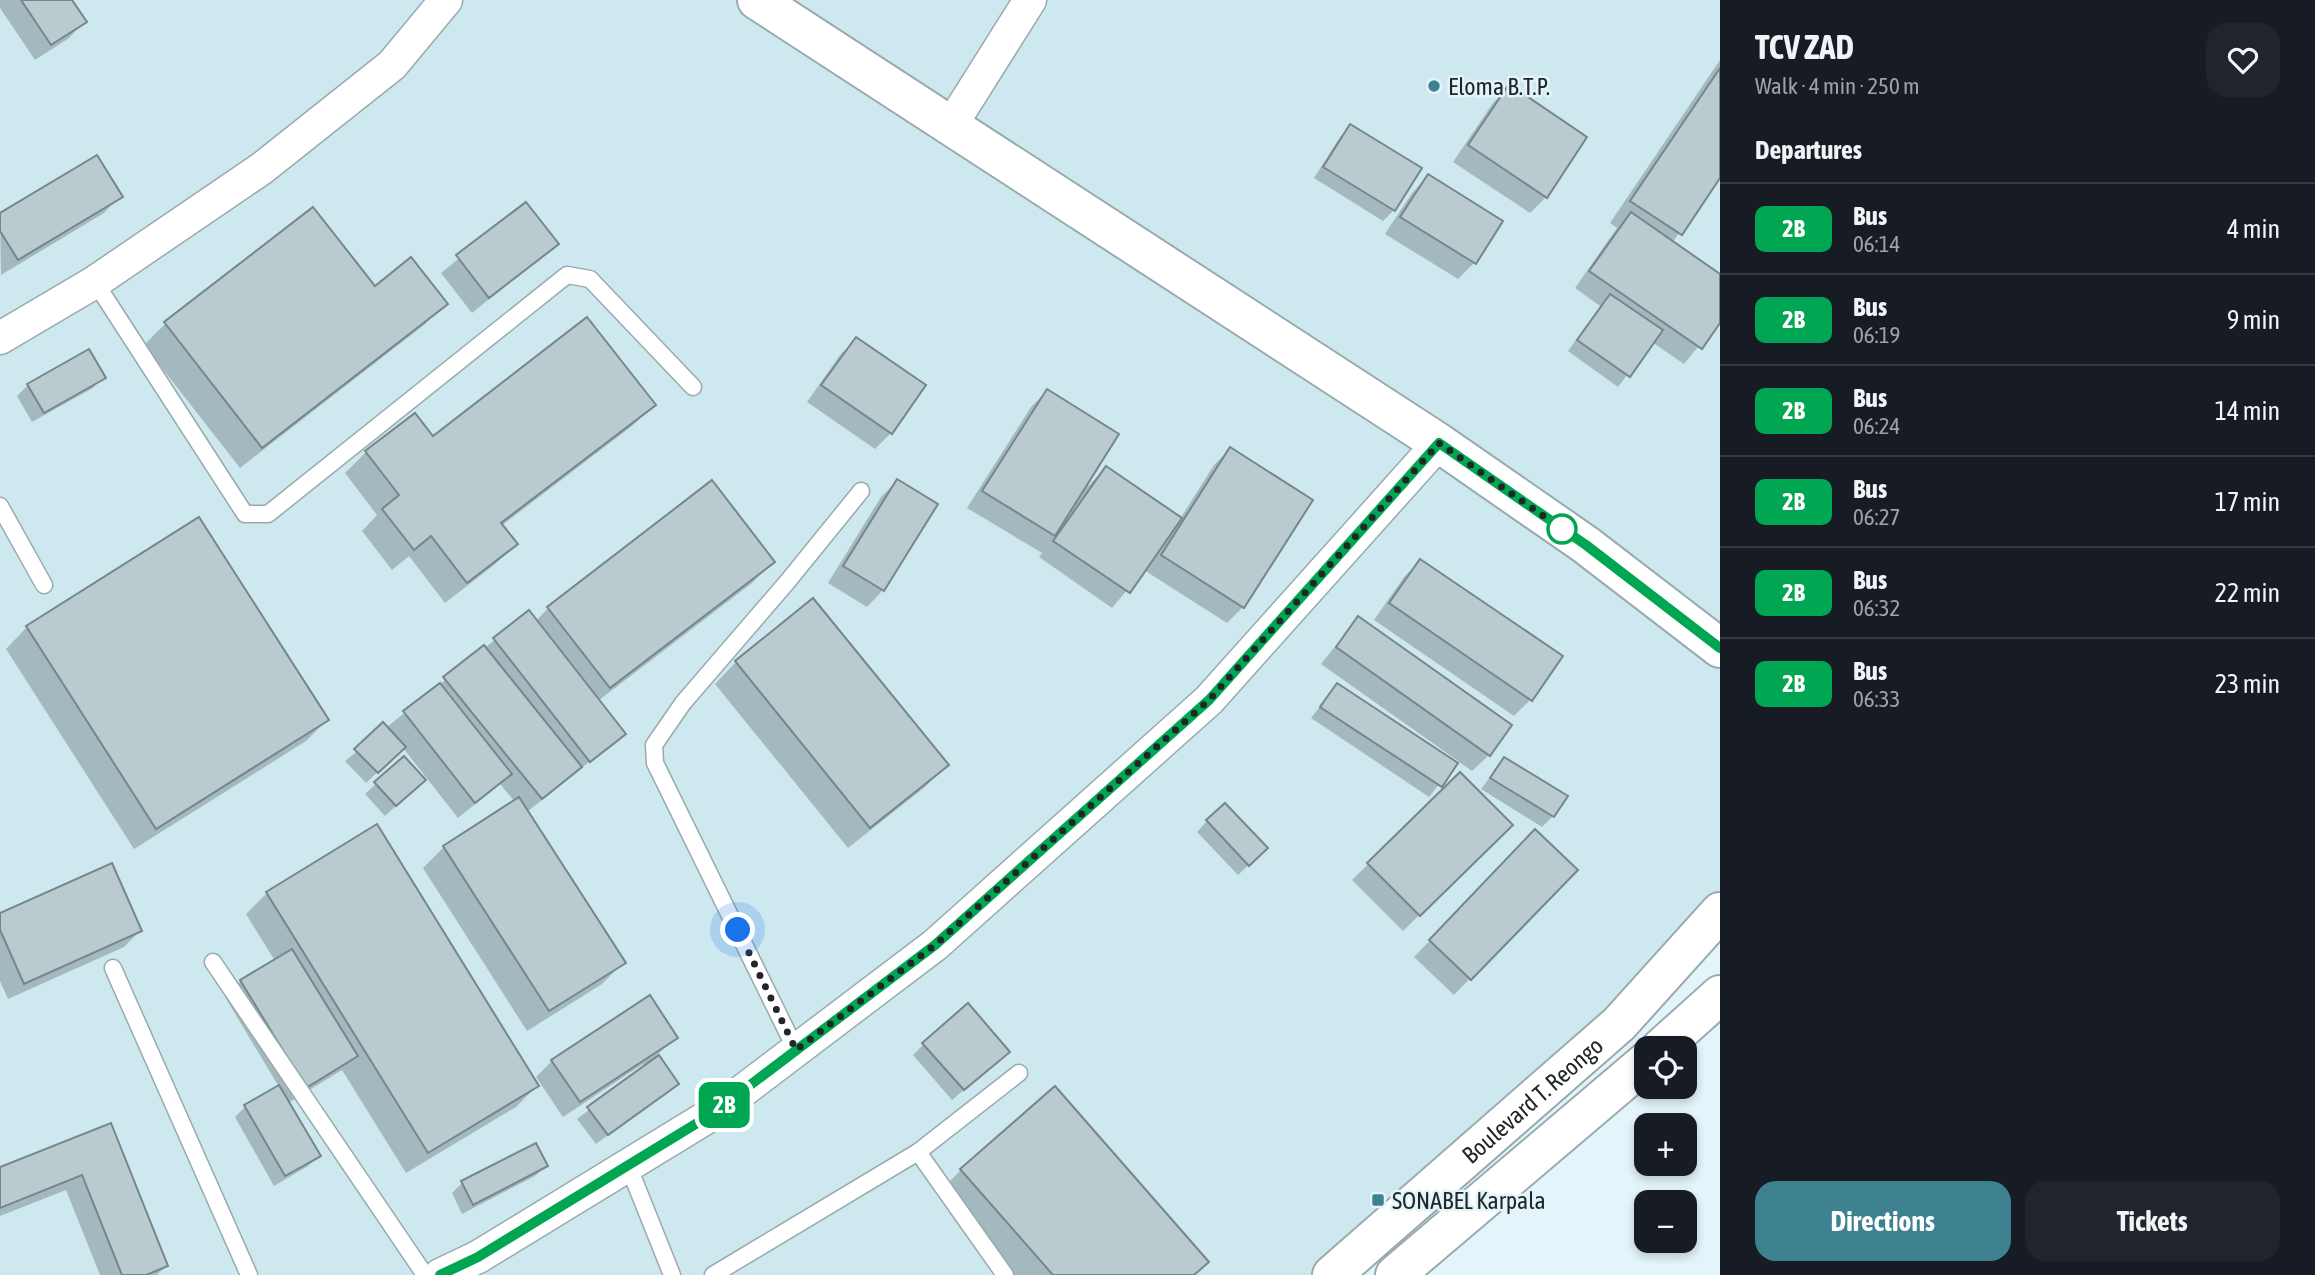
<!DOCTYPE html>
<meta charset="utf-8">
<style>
body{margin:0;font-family:"Asap Condensed",sans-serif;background:#20242c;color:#f1f3f6;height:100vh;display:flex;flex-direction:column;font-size:26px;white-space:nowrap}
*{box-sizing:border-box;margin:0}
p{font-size:23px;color:#9ea1a6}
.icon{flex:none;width:38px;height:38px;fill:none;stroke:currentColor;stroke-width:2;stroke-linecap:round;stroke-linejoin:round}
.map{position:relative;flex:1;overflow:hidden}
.details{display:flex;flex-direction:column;background:#171b24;width:595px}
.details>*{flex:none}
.badge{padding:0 14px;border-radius:10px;font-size:24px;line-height:46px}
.tools{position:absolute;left:1634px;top:1036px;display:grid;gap:14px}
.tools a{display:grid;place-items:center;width:63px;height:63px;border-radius:14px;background:#171b24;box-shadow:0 4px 10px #0003;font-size:35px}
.you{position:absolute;width:35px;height:35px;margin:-18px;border:5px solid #fff;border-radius:50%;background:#1a73e8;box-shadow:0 0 0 10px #1a73e833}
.map>.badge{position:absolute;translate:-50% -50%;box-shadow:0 0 0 4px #fff}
h2{padding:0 35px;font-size:26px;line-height:63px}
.round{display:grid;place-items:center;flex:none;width:74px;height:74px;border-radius:21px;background:#20242c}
.headline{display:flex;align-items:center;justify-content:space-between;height:119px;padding:0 35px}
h1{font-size:33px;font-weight:700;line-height:52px}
.button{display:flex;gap:14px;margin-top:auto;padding:14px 35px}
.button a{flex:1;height:80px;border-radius:21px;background:#3e8291;color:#fff;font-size:28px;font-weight:700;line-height:80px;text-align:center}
.button a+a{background:#20242c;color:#f1f3f6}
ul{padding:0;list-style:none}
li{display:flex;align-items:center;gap:21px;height:91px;padding:0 35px;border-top:2px solid #363941}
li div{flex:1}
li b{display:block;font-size:26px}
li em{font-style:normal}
li .badge{min-width:77px;font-weight:700;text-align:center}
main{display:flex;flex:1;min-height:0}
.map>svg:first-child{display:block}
.built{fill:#cde8ef}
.shadow{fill:#0003}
.building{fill:#b9cbcf;stroke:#76868a;stroke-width:2}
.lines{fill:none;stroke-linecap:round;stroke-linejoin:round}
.service-casing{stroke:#99aaae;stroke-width:19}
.minor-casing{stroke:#99aaae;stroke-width:35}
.secondary-casing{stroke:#99aaae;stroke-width:42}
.primary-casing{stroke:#99aaae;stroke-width:42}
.service{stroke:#fff;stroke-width:16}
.minor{stroke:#fff;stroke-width:32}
.secondary{stroke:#fff;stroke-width:38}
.primary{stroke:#fff;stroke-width:38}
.line-casing{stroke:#fff;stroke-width:16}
.line{stroke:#00a651;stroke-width:10}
.walk{stroke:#212729;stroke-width:7;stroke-dasharray:0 12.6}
.poi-dot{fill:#3e8291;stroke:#e3f5fa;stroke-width:2.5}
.stop-dot{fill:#fff;stroke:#00a651;stroke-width:3.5}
.labels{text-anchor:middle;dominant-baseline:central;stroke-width:5;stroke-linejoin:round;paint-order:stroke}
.poi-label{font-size:24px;fill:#212729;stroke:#e3f5fa;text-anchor:start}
.street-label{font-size:24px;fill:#212729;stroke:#e3f5fa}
</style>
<main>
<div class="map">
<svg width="1720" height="1275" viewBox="0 0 1720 1275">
<rect width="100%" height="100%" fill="#e3f5fa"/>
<path class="built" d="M0,0H1720V912L1331,1275H0Z"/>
<g class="shadow">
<path d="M0,0H70L85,21L69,38L35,60L0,8Z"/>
<path d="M1720,60V175L1672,243L1720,277V320L1684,364L1652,342L1618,387L1568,351L1600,306L1575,288L1617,228L1610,223Z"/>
<path d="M1509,87L1546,197L1530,213L1453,162L1493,103Z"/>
<path d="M1351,126L1394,210L1383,221L1314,178L1340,137Z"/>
<path d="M1428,176L1474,263L1458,279L1385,234L1412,193Z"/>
<path d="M120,196L104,213L1,275L0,215Z"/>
<path d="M526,204L557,244L472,313L441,273Z"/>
<path d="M312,210L374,288L445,303L424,325L240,468L144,345L165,324Z"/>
<path d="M856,339L891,433L875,449L807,402L840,355Z"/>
<path d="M103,377L93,388L32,422L17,396L28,385Z"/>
<path d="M1047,391L1084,490L1106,468L1180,519L1214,465L1230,449L1243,607L1227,623L1144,570L1112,608L1039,557L1042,553L967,508L1031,407Z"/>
<path d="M654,405L632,426L501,526L516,544L494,565L445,603L409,556L392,570L362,531L377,515L345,473L366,452Z"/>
<path d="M897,481L883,590L867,607L828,583L881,497Z"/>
<path d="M773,561L752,583L598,701L624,734L527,812L623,963L602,984L527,1031L423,868L444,847L515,802L500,784L458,818L403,748L366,783L345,761L529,612L536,621L548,608Z"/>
<path d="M1420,561L1530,700L1514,716L1374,620L1404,577Z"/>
<path d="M813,601L946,765L925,787L848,848L715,684L736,662Z"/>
<path d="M1358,618L1489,755L1472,771L1321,664Z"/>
<path d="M27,627L327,720L306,741L134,849L6,649Z"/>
<path d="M1337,685L1455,764L1429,797L1311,718Z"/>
<path d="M404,758L413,790L385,816L365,794Z"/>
<path d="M1504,759L1553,816L1542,827L1481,789Z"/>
<path d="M1460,774L1511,825L1403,931L1352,880Z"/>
<path d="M1207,821L1255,859L1238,875L1197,832Z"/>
<path d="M1519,848L1575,870L1454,995L1414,957Z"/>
<path d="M267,893L537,1086L516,1107L406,1173L342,1070L288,1103L319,1156L308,1166L274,1186L235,1117L245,1107L279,1087L225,997L241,981L275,961L246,914Z"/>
<path d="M0,915L140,931L124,947L8,999L0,981Z"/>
<path d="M676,1037L657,1055L677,1083L596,1144L577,1119L645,1067L643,1064L563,1117L536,1077L552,1061Z"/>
<path d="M924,1044L997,1062L952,1100L913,1055Z"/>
<path d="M110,1125L166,1266L157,1275H100L66,1190L0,1216V1169Z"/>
<path d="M546,1166L535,1176L462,1214L452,1193L462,1183Z"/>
<path d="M961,1170L1194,1275H1013L940,1191Z"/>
</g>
<g class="building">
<path d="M21,0H72L87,22L51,45Z"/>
<path d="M1720,68V178L1682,235L1630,201Z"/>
<path d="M1509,84L1587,137L1547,198L1468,145Z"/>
<path d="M1350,124L1422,168L1395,211L1323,167Z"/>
<path d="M97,155L123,197L18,260L0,231V213Z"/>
<path d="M1428,174L1503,221L1476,264L1400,217Z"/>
<path d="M526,202L559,244L489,298L456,255Z"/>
<path d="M313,207L375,286L411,257L448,304L262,448L164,322Z"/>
<path d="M1631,212L1720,274V323L1702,349L1589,271Z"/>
<path d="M1610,294L1663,330L1630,377L1577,340Z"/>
<path d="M587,317L656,405L501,523L518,544L467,583L431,536L414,550L382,509L399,495L365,451L415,413L433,436Z"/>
<path d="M856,337L926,385L892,434L821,385Z"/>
<path d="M89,349L106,378L44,413L27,384Z"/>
<path d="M1047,389L1119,434L1055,536L982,491Z"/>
<path d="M1230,447L1313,500L1244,608L1161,555Z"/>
<path d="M1106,466L1182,518L1130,593L1053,541Z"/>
<path d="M897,479L938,504L884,591L843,566Z"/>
<path d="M712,480L775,562L610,688L547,607Z"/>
<path d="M199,517L329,720L156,829L26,626Z"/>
<path d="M1420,559L1563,656L1532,701L1389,603Z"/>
<path d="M813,598L949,765L870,828L735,661Z"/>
<path d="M529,610L626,734L590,762L493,638Z"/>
<path d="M1358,616L1512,725L1490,756L1336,647Z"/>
<path d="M484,645L582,767L542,799L443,677Z"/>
<path d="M440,683L512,774L475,803L403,711Z"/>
<path d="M1337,683L1458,763L1442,787L1320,707Z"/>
<path d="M383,722L406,747L378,773L354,749Z"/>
<path d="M404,756L426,780L396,806L374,782Z"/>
<path d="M1504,757L1568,796L1554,817L1490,778Z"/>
<path d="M1460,772L1513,825L1420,916L1367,863Z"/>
<path d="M519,797L626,963L549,1011L443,846Z"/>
<path d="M1225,803L1268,848L1249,866L1206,820Z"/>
<path d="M377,824L539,1086L428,1153L266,892Z"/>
<path d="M1535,829L1578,870L1471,980L1429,940Z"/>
<path d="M112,863L142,931L24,984L0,930V913Z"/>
<path d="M292,949L358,1056L306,1088L240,980Z"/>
<path d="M650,995L678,1038L580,1102L551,1060Z"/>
<path d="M968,1003L1010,1052L964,1090L922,1043Z"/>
<path d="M659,1055L679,1084L608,1135L587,1107Z"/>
<path d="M279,1085L321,1156L285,1176L244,1105Z"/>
<path d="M1055,1086L1209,1262L1194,1275H1053L960,1169Z"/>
<path d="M111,1123L168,1266L146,1275H122L82,1175L0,1208V1167Z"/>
<path d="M536,1143L548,1166L473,1205L461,1181Z"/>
</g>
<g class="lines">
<defs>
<g id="service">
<path d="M95,282L245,514H268L567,275L590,279L693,387"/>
<path d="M0,506L44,585"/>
<path d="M213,962L425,1275"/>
<path d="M113,968L249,1275"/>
<path d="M796,1050L655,763L654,745L683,703L788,581L861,491"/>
<path d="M918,1152L1005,1275"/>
<path d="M628,1165L672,1275"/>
<path d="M713,1275L918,1152L1019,1073"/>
</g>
<g id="minor">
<path d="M950,127L1030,0"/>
<path d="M0,338L95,282L261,169L392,65L446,0"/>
<path d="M440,1275L478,1257L712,1114L935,945L1209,700L1439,443"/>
</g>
<path id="secondary" d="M757,0L1439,443L1586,545L1720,648"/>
<g id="primary">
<path d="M1661,1048L1720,995"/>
<path id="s1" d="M1332,1275L1619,1024L1720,912"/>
<path d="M1395,1275L1647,1061"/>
</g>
</defs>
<use href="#service" class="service-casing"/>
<use href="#minor" class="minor-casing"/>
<use href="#secondary" class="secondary-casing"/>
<use href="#primary" class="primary-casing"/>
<use href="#service" class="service"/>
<use href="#minor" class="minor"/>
<use href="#secondary" class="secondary"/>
<use href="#primary" class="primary"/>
</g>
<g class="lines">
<defs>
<path id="line" d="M440,1275L478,1257L712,1114L935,945L1209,700L1439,443L1586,545L1720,648"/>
</defs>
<use href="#line" class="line-casing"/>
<use href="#line" class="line"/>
<path class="walk" d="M738,930L796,1050L935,945L1209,700L1439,443L1565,531L1562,529"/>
</g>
<g class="poi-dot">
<circle cx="1434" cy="86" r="7"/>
<rect x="1371" y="1193" width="14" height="14" rx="3.5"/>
</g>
<circle class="stop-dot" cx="1562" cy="529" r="14"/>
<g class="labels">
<g class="poi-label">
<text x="1448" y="86">Eloma B.T.P.</text>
<text x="1392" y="1200">SONABEL Karpala</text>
</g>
<g class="street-label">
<text stroke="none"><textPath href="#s1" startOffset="266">Boulevard T. Reongo</textPath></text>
</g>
</g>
</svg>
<div class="tools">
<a><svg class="icon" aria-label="locate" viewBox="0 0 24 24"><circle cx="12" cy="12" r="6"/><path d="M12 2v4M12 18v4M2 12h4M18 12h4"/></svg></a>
<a>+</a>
<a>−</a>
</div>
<div class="you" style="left:738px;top:930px"></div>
<b class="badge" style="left:724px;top:1105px;background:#00a651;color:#fff">2B</b>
</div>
<section class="details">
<div class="headline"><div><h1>TCV ZAD</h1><p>Walk · 4 min · 250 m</p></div><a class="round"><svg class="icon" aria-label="heart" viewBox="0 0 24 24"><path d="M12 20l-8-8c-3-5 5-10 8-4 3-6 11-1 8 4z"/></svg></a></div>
<h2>Departures</h2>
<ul>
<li><span class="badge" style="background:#00a651;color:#fff">2B</span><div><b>Bus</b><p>06:14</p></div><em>4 min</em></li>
<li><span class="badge" style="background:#00a651;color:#fff">2B</span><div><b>Bus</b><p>06:19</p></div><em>9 min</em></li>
<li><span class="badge" style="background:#00a651;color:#fff">2B</span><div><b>Bus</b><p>06:24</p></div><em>14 min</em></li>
<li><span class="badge" style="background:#00a651;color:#fff">2B</span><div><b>Bus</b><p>06:27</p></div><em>17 min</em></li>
<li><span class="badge" style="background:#00a651;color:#fff">2B</span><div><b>Bus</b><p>06:32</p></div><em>22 min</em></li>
<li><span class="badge" style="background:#00a651;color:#fff">2B</span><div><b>Bus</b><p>06:33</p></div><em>23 min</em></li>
</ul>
<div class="button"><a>Directions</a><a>Tickets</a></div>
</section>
</main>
